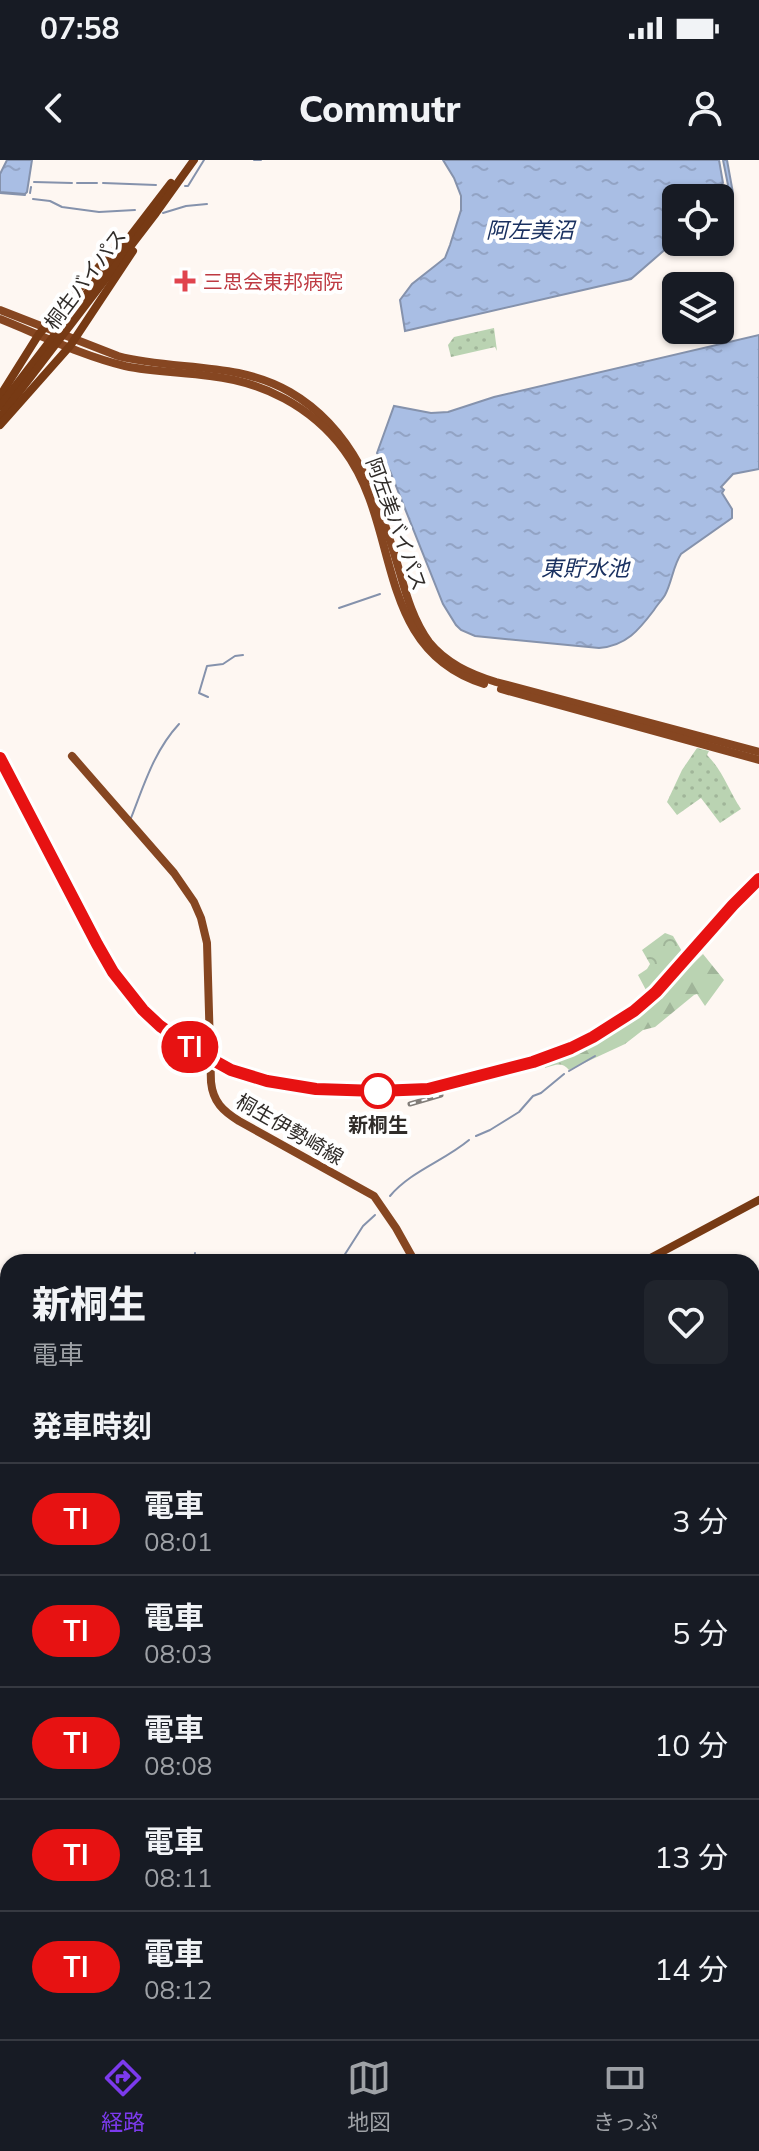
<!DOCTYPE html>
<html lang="ja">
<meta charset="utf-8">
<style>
body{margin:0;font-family:Mulish,"Noto Sans JP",sans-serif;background:#20242c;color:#f1f3f6;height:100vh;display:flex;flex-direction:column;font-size:30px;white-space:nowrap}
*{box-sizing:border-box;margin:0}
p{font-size:26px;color:#9ea1a6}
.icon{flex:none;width:44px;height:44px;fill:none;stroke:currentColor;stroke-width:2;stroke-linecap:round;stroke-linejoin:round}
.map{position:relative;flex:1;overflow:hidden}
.drawer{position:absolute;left:0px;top:1094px;width:760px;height:786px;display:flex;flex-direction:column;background:#171b24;border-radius:24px 24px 0 0;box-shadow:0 2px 6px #0004}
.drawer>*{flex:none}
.badge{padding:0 16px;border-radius:26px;font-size:28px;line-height:52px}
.controls{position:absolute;left:662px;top:24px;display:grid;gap:16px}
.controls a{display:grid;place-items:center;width:72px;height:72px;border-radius:12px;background:#171b24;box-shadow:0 2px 6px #0004;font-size:40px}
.map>.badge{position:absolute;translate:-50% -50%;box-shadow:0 0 0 4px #fff}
h2{padding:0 32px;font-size:30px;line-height:72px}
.round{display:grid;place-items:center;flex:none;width:84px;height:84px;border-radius:12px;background:#20242c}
.overview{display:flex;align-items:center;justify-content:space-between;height:136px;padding:0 32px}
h1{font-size:38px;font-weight:800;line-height:60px}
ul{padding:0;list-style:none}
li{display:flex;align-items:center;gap:24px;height:112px;padding:0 32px;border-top:2px solid #363941}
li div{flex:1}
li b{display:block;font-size:30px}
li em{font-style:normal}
li .badge{min-width:88px;font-weight:700;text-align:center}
.status{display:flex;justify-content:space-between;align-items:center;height:56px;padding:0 40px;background:#171b24;direction:ltr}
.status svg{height:22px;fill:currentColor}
header{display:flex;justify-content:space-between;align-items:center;height:104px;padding:0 32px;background:#171b24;font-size:36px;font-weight:800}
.dock{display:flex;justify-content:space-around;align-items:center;height:112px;border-top:2px solid #363941;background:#171b24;font-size:22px;color:#9ea1a6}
.dock a{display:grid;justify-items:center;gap:4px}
.dock .on{color:#7c3aed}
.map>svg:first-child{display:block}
.grass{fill:url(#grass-dots)}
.forest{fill:url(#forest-firs)}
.wetland{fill:url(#wetland-marsh)}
.park{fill:url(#park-crowns)}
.water{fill:url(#water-ripples);stroke:#8592ac;stroke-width:2}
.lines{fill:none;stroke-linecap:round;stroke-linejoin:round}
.stream{stroke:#8592ac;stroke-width:2}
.primary{stroke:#864621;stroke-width:8}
.trunk{stroke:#773a14;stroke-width:8}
.rail-casing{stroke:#827d79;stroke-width:5}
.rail{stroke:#fff;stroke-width:2;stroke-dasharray:6;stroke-linecap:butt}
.line-casing{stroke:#fff;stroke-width:18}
.line{stroke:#e71212;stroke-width:12}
.health-dot{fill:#e0444e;stroke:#fff;stroke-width:3}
.stop-dot{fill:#fff;stroke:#e71212;stroke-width:4}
.labels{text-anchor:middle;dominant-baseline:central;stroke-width:8;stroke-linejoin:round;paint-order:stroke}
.street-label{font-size:20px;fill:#302c29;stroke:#fff}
.health-label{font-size:20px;fill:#be3a42;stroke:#fff;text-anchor:start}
.stop-label{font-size:20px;font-weight:bold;fill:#302c29;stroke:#fff}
.water-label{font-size:22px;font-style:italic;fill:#1a3160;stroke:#fff}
</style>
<div class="status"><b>07:58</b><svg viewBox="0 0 49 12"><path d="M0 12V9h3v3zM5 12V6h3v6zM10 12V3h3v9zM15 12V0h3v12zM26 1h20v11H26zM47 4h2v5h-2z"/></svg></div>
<header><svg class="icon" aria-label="back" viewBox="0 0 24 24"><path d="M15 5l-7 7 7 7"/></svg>Commutr<svg class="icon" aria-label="person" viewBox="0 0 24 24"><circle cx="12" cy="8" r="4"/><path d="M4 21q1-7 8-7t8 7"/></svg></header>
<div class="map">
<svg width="759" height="1879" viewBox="0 0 759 1879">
<defs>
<pattern id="grass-dots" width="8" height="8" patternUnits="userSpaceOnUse" patternTransform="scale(2)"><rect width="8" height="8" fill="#bad3b2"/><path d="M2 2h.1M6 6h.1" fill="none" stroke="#a0b599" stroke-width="1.8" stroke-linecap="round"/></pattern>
<pattern id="forest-firs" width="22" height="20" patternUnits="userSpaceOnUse" patternTransform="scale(2)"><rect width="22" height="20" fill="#bad3b2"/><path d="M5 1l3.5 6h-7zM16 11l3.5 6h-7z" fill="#a0b599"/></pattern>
<pattern id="wetland-marsh" width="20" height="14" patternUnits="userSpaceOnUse" patternTransform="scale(2)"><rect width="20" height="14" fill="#bad3b2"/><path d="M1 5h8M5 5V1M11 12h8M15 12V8" fill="none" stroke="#a0b599"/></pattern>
<pattern id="park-crowns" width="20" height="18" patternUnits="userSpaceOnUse" patternTransform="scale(2)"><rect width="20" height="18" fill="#bad3b2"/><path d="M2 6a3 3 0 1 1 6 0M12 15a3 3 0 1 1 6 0" fill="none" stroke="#a0b599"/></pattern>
<pattern id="water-ripples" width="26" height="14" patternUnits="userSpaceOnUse" patternTransform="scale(2)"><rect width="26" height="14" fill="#a9bee4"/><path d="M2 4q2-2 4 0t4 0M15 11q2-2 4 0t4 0" fill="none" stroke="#92a3c4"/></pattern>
</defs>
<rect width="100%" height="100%" fill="#fef7f2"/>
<g class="grass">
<path d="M494,168L497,191L495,187L451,197L448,185L454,177Z"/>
<path d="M697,588L709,591L707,595C723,611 729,631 741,649L720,663L701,638L677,655L667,642L682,610Z"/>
</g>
<path class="forest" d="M703,794L724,820L705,846L697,834L694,835L655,867L643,870L625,884L569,910C562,901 555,905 545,908V904C614,883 653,843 703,794Z"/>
<path class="wetland" d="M258,1872H364L354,1879H248Z"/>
<path class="park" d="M665,773L673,776L683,793L647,832L638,815L647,809L650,804L642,790Z"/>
<g class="water">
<path d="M7,0H32L27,32L25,34L0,32V14Z"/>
<path d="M443,0H719L723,23L713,32L716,36L728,25L723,0H727L733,33L720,43V38H676V80L631,119L405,171L400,140L412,124L445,98L450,85L461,50V36L454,18Z"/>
<path d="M759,175V309L733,314L721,327L724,330L722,333L732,349V358L681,394C673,406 672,422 665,435C662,440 657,445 654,450C639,470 626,486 599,488L475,476L461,470L456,465L443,444L390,311L377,293L394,246L431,253L448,252L494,237Z"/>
<path d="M122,1872H258L248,1879H115Z"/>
</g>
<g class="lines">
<g class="stream">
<path d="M254,0H261"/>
<path d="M34,22L72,23"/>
<path d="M77,23H97"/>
<path d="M103,23L156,25"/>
<path d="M185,26H188L204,0"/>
<path d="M0,33L25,35"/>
<path d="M30,33L31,27"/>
<path d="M33,39L50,41L62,47L99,52L135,50"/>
<path d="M163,53L186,46L207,44"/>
<path d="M339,448L380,434"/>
<path d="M208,537L199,533L207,506L223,504L235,496L243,495"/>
<path d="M131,658C144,625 154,591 179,564"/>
<path d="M569,911L595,896"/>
<path d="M476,976L490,970L519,952L533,936L541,933L564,914"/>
<path d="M390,1036C411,1011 444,1001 469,980"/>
<path d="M175,1102L176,1100L186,1102"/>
<path d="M194,1102L195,1093"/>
<path d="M340,1102L363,1066L375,1055"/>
<path d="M752,1164L759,1162"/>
<path d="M752,1215L759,1213"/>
<path d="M0,1258L8,1249"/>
<path d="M0,1307L8,1315"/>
<path d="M0,1330L8,1320"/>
<path d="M0,1332L8,1345"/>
<path d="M0,1724L8,1719"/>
<path d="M752,1748L759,1743"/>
<path d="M35,1879L39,1876L40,1872"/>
<path d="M565,1879L573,1872"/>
</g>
<g class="primary">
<path d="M0,150L118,196C175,211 237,201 290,232C354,269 377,336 397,403C405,430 412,459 429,482C446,503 470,514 496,522L759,592"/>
<path d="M0,159C40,175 83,196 125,206C153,212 181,212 210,216C263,222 311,246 344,290C402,367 373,489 484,524"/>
<path d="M501,529L759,600"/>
<path d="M72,596L174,713L194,742L201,758L207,783L211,922C213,942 223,951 239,961L374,1036L396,1068L415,1102"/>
<path d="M752,1680L759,1693"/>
</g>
<g class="trunk">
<path d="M0,236L39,174L112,92"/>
<path d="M0,246L171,23"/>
<path d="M0,257L156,53L194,0"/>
<path d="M0,265L70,186L133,91"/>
<path d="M643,1102L759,1040"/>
<path d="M0,1513L8,1507"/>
</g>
<defs>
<g id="rail">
<path d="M0,598L97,784C131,842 168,883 232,910C263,924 299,928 333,930C363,931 394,932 424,929C446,927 468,920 489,914C544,899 586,885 633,851C658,833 676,808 696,786C716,763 737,740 759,719"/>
<path d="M410,944L441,935"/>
</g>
</defs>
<use href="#rail" class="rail-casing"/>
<use href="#rail" class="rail"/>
</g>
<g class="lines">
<defs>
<path id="line" d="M0,598L97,784L113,812L143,850L160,866L195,890L231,910L267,921L316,929L378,931L428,929L533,902L571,888L593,877L634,851L656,832L733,745L759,719"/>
</defs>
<use href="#line" class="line-casing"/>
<use href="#line" class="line"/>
</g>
<path class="health-dot" d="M181 109h8v8h8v8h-8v8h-8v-8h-8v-8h8z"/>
<circle class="stop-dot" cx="378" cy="931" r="16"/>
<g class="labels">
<g class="street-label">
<text transform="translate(85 119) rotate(-53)">桐生バイパス</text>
<text transform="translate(397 364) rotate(70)">阿左美バイパス</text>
<text transform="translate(290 969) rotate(30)">桐生伊勢崎線</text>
</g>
<g class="health-label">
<text x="203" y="121">三思会東邦病院</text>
</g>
<g class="stop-label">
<text x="378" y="964">新桐生</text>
</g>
<g class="water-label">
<text x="530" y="70">阿左美沼</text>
<text x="585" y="408">東貯水池</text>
</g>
</g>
</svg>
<div class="controls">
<a><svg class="icon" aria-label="locate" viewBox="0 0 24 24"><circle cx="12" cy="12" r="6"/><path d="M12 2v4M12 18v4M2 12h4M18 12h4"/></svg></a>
<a><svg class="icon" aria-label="layers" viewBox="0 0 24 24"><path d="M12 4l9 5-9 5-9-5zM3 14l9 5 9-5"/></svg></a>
</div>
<b class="badge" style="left:190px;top:887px;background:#e71212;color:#fff">TI</b>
<section class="drawer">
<div class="overview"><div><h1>新桐生</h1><p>電車</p></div><a class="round"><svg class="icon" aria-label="heart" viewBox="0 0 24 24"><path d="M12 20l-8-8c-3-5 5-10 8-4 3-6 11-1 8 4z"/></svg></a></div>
<h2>発車時刻</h2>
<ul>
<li><span class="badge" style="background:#e71212;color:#fff">TI</span><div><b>電車</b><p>08:01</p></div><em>3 分</em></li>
<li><span class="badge" style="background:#e71212;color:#fff">TI</span><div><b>電車</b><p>08:03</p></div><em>5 分</em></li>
<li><span class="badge" style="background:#e71212;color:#fff">TI</span><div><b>電車</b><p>08:08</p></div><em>10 分</em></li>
<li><span class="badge" style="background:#e71212;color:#fff">TI</span><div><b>電車</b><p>08:11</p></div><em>13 分</em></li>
<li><span class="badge" style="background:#e71212;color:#fff">TI</span><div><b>電車</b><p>08:12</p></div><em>14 分</em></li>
</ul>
</section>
</div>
<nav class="dock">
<a class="on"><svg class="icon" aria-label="directions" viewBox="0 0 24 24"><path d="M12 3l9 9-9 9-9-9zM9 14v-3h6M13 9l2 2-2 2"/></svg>経路</a>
<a><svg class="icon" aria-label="map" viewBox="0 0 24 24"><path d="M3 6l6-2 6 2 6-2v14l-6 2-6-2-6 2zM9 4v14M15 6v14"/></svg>地図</a>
<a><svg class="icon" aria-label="tickets" viewBox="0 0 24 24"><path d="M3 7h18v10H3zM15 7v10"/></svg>きっぷ</a>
</nav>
